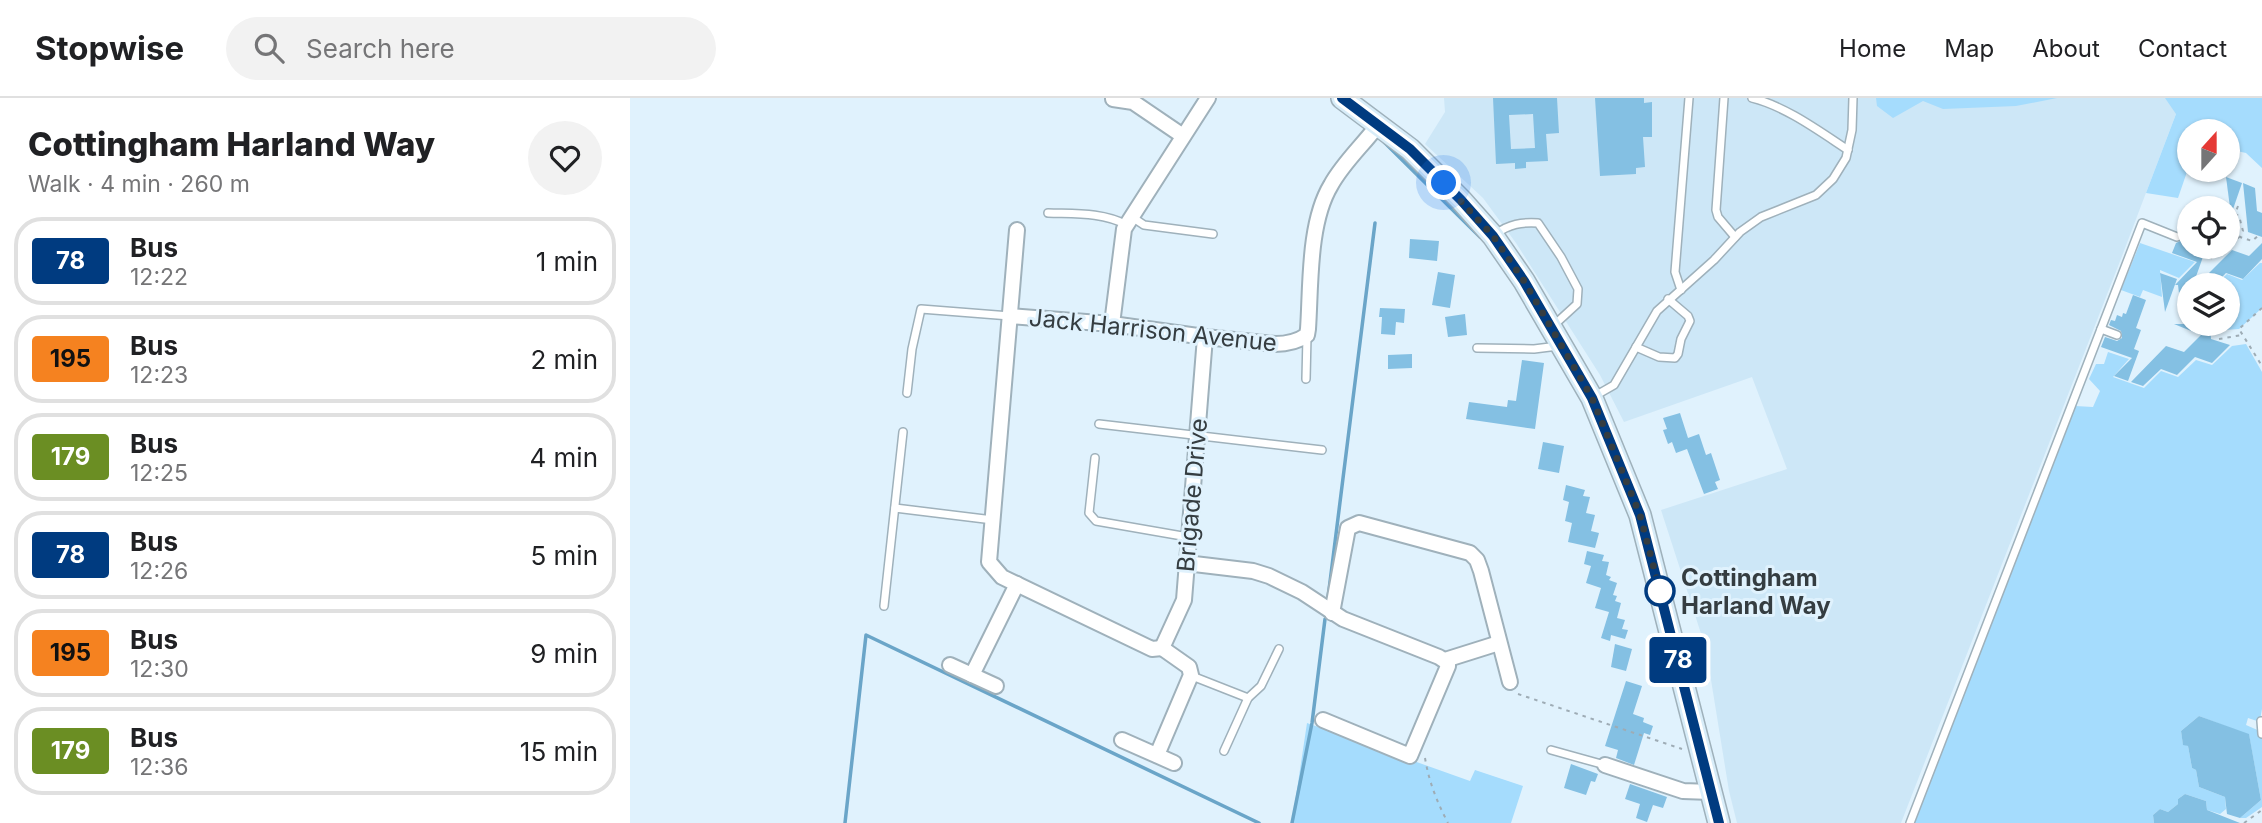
<!DOCTYPE html>
<meta charset="utf-8">
<style>
body{margin:0;font-family:Inter,sans-serif;background:#f2f2f2;color:#202124;height:100vh;display:flex;flex-direction:column;font-size:26px;white-space:nowrap}
*{box-sizing:border-box;margin:0}
p{font-size:23px;color:#757577}
.icon{flex:none;width:38px;height:38px;fill:none;stroke:currentColor;stroke-width:2;stroke-linecap:round;stroke-linejoin:round}
.map{position:relative;flex:1;overflow:hidden}
.drawer{display:flex;flex-direction:column;background:#fff;width:630px}
.drawer>*{flex:none}
.badge{padding:0 14px;border-radius:5px;font-size:24px;line-height:46px}
.needle{width:46px;rotate:21deg}
.buttons{position:absolute;left:1547px;top:21px;display:grid;gap:14px}
.buttons a{display:grid;place-items:center;width:63px;height:63px;border-radius:50%;background:#fff;box-shadow:0 2px 5px #0004;font-size:35px}
.you{position:absolute;width:35px;height:35px;margin:-18px;border:5px solid #fff;border-radius:50%;background:#1a73e8;box-shadow:0 0 0 10px #1a73e833}
.map>.badge{position:absolute;translate:-50% -50%;box-shadow:0 0 0 4px #fff}
.round{display:grid;place-items:center;flex:none;width:74px;height:74px;border-radius:37px;background:#f2f2f2}
.overview{display:flex;align-items:center;justify-content:space-between;height:119px;padding:0 28px}
h1{font-size:33px;font-weight:800;line-height:52px}
ul{padding:0;list-style:none}
li{display:flex;align-items:center;gap:21px;height:88px;margin:0 14px 10px;padding:0 14px;border:4px solid #e0e0e0;border-radius:28px}
li div{flex:1}
li b{display:block;font-size:26px}
li em{font-style:normal}
li .badge{min-width:77px;font-weight:700;text-align:center}
header{display:flex;align-items:center;gap:42px;box-sizing:border-box;height:98px;padding:0 35px;background:#fff;border-bottom:2px solid #e0e0e0}
header strong{font-size:33px}
nav{display:flex;gap:38px;margin-inline-start:auto;font-size:24px}
.search{width:490px;height:63px;background:#f2f2f2;display:flex;align-items:center;gap:18px;box-sizing:border-box;padding:0 24px;border-radius:38px;color:#757577;font-size:26px}
main{display:flex;flex:1;min-height:0}
.map>svg:first-child{display:block}
.built{fill:#cde7f7}
.green{fill:#a5dcfd}
.lines{fill:none;stroke-linecap:round;stroke-linejoin:round}
.stream{stroke:#6aa5c8;stroke-width:3.5}
.building{fill:#84c0e3;fill-rule:evenodd}
.lane-casing{stroke:#9fb1bb;stroke-width:10}
.street-casing{stroke:#9fb1bb;stroke-width:18}
.secondary-casing{stroke:#9fb1bb;stroke-width:24}
.path{stroke:#9eacb5;stroke-width:2;stroke-dasharray:3.5 5;stroke-linecap:butt}
.lane{stroke:#fff;stroke-width:7}
.street{stroke:#fff;stroke-width:14}
.secondary{stroke:#d8edf9;stroke-width:21}
.line-casing{stroke:#fff;stroke-width:16}
.line{stroke:#003b80;stroke-width:10}
.walk{stroke:#353d41;stroke-width:7;stroke-dasharray:0 12.6}
.stop-dot{fill:#fff;stroke:#003b80;stroke-width:3.5}
.labels{text-anchor:middle;dominant-baseline:central;stroke-width:6;stroke-linejoin:round;paint-order:stroke}
.street-label{font-size:24px;fill:#353d41;stroke:#e0f2fd}
.stop-label{font-size:24px;font-weight:bold;fill:#353d41;stroke:#e0f2fd;text-anchor:start}
</style>
<header>
<strong>Stopwise</strong>
<div class="search"><svg class="icon" aria-label="search" viewBox="0 0 24 24"><circle cx="10" cy="10" r="6"/><path d="M15 15l6 6"/></svg>Search here</div>
<nav><a>Home</a><a>Map</a><a>About</a><a>Contact</a></nav>
</header>
<main>
<section class="drawer">
<div class="overview"><div><h1>Cottingham Harland Way</h1><p>Walk · 4 min · 260 m</p></div><a class="round"><svg class="icon" aria-label="heart" viewBox="0 0 24 24"><path d="M12 20l-8-8c-3-5 5-10 8-4 3-6 11-1 8 4z"/></svg></a></div>
<ul>
<li><span class="badge" style="background:#003b80;color:#fff">78</span><div><b>Bus</b><p>12:22</p></div><em>1 min</em></li>
<li><span class="badge" style="background:#f58220;color:#111">195</span><div><b>Bus</b><p>12:23</p></div><em>2 min</em></li>
<li><span class="badge" style="background:#6b8e23;color:#fff">179</span><div><b>Bus</b><p>12:25</p></div><em>4 min</em></li>
<li><span class="badge" style="background:#003b80;color:#fff">78</span><div><b>Bus</b><p>12:26</p></div><em>5 min</em></li>
<li><span class="badge" style="background:#f58220;color:#111">195</span><div><b>Bus</b><p>12:30</p></div><em>9 min</em></li>
<li><span class="badge" style="background:#6b8e23;color:#fff">179</span><div><b>Bus</b><p>12:36</p></div><em>15 min</em></li>
</ul>
</section>
<div class="map">
<svg width="1632" height="725" viewBox="0 0 1632 725">
<rect width="100%" height="100%" fill="#e0f2fd"/>
<path class="built" d="M814,0H1552L1492,158L1271,725H1107L1099,693L1076,551L1031,412L1157,371L1122,279L994,324L970,277L886,145L853,100L795,46L815,14Z"/>
<g class="green">
<path d="M1246,0H1427L1386,8L1313,11L1293,3L1263,20L1247,8Z"/>
<path d="M1535,0H1632V70L1616,55L1598,51V33H1559V68L1548,100L1516,95L1546,16Z"/>
<path d="M1510,145L1565,164L1549,180L1530,172L1532,199L1513,192L1510,199L1491,192Z"/>
<path d="M1630,165H1632V210L1609,231L1581,233V226H1598V187H1585L1597,176L1612,182Z"/>
<path d="M1616,246L1632,274V611L1630,622L1627,623L1618,620L1616,627L1632,634V709L1616,720H1610L1631,702L1619,637L1569,618L1551,633L1553,646L1558,648L1562,670L1566,672L1569,689L1595,699L1596,711L1590,716L1577,712L1576,703L1555,696L1548,701V706L1538,714L1530,711L1523,717L1524,725H1283L1445,308L1463,309L1470,293L1459,281L1466,266H1474L1478,254L1499,261L1483,279L1514,290L1531,273L1548,279L1566,262L1582,267L1602,248Z"/>
<path d="M677,625L840,683L845,672L893,688L881,725H662Z"/>
</g>
<g class="lines">
<g class="stream">
<path d="M754,44L850,139"/>
<path d="M698,500L745,125"/>
<path d="M215,725L236,537L629,725"/>
<path d="M662,725L682,625L695,521"/>
</g>
</g>
<g class="building">
<path d="M863,0H927L929,35L916,36L918,63L896,64V70L885,71V65L866,66ZM903,16L905,50L881,51L879,17Z"/>
<path d="M965,0H1014V5L1022,4V39H1013L1015,69L1006,70V76L970,78Z"/>
<path d="M1596,79L1612,85L1601,117Z"/>
<path d="M1613,85L1625,90L1627,113L1632,115V139L1618,134Z"/>
<path d="M1559,114V151L1574,156L1563,187H1559V199L1552,220L1548,187H1545L1567,164L1542,155L1546,145L1552,142L1551,134Z"/>
<path d="M780,141L809,143L807,163L779,160Z"/>
<path d="M1632,145V161L1613,181L1596,175L1584,187H1567L1602,152L1619,158Z"/>
<path d="M808,174L825,177L820,210L802,207Z"/>
<path d="M1530,175L1547,181L1535,214Z"/>
<path d="M1503,197L1516,202L1506,230L1511,232L1504,251L1509,253L1498,283L1484,278L1502,260L1471,249L1475,239L1487,243L1492,240L1491,233L1479,227L1481,222L1485,223L1487,217L1492,219L1493,215L1496,216Z"/>
<path d="M750,210L775,211L774,225L766,224L765,237L751,236L752,219H749Z"/>
<path d="M835,216L837,237L818,239L815,219Z"/>
<path d="M1544,226H1580L1581,241L1600,247L1582,265L1565,259L1547,277L1531,271L1513,288L1501,284L1536,248L1554,254L1571,237Z"/>
<path d="M782,256V270L758,271V257Z"/>
<path d="M892,262L914,265L905,331L836,321L839,304L877,309L878,302L886,303Z"/>
<path d="M1050,315L1058,340L1069,336L1076,357L1081,355L1090,382L1085,384L1088,391L1074,396L1057,351L1046,355L1042,344L1038,346L1033,332L1037,331L1033,320Z"/>
<path d="M913,344L934,348L929,375L908,371Z"/>
<path d="M936,387L955,392L953,398L960,399L956,415L965,417L961,433L969,435L965,450L938,444L942,425L935,423L939,404L933,402Z"/>
<path d="M957,453L974,457L972,463L979,464L976,477L981,479L979,482L987,485L983,497L987,498L985,503L991,505L987,520L995,522L992,531L998,532L995,541L981,537L980,543L971,540L979,514L965,510L971,490L956,485L961,468L954,466Z"/>
<path d="M985,546L1002,551L996,573L981,569Z"/>
<path d="M996,583L1012,588L1003,616L1014,620L1013,624L1023,628L1020,637L1014,635L1004,667L986,660L988,652L975,648Z"/>
<path d="M1569,618L1619,636L1631,702L1610,720L1597,716L1595,699L1569,689L1566,672L1562,670L1558,648L1553,647L1551,633Z"/>
<path d="M941,666L968,676L965,684L961,683L956,697L934,690Z"/>
<path d="M1000,686L1037,699L1033,710L1023,707L1017,724L1006,720L1010,706L995,701Z"/>
<path d="M1555,696L1576,703L1577,712L1610,725H1524L1523,717L1530,711L1538,714L1548,706V701Z"/>
</g>
<g class="lines">
<defs>
<g id="lane">
<path d="M1094,0L1086,112L1088,119L1105,139"/>
<path d="M1122,0C1155,8 1189,33 1218,52"/>
<path d="M418,115C445,116 472,114 497,127"/>
<path d="M502,119L514,127L583,136"/>
<path d="M866,136C879,126 892,124 908,125L931,159L948,191L947,206L923,228"/>
<path d="M1051,192L1045,174L1059,0"/>
<path d="M1471,231L1487,237"/>
<path d="M1006,249L1029,259L1045,260L1048,256L1051,241L1060,223L1058,218L1038,201"/>
<path d="M847,250L904,251L928,248"/>
<path d="M676,281L677,238"/>
<path d="M277,295L282,251L291,211L380,218"/>
<path d="M963,299L984,287L1027,213L1084,162L1110,134L1131,119L1186,97L1203,81L1216,60L1222,32L1223,0"/>
<path d="M469,326L692,352"/>
<path d="M465,360L459,415L466,423L558,439"/>
<path d="M265,410L363,422"/>
<path d="M254,508L273,334"/>
<path d="M562,578L618,600L631,588L649,551"/>
<path d="M1631,623L1632,636"/>
<path d="M921,652L975,667"/>
<path d="M594,653L618,600"/>
<path d="M1280,725L1512,125L1547,139"/>
</g>
<g id="street">
<path d="M483,1L503,4L553,38"/>
<path d="M387,132L359,464L372,479L522,551L532,550"/>
<path d="M380,218L482,226L575,239L645,246C657,246 667,244 677,237L678,231C681,188 678,125 701,87C713,65 733,47 748,27"/>
<path d="M482,226L494,131L578,0"/>
<path d="M556,465L623,473L639,478L672,494L713,521L809,559L818,565V568L780,658L693,622"/>
<path d="M702,515L718,430L729,425L840,455L847,462L851,473L880,584"/>
<path d="M532,550L554,502L575,239"/>
<path d="M815,562L869,545"/>
<path d="M320,567L366,588"/>
<path d="M342,577L387,486"/>
<path d="M492,642L544,665"/>
<path d="M527,657L561,577L559,569L532,550"/>
<path d="M975,667L1053,693L1081,694"/>
</g>
<path id="secondary" d="M712,0L780,51L831,102L863,138L894,183L962,300L1010,417L1089,725"/>
</defs>
<use href="#lane" class="lane-casing"/>
<use href="#street" class="street-casing"/>
<use href="#secondary" class="secondary-casing"/>
<g class="path">
<path d="M1608,108L1605,116L1609,118L1613,133L1610,139L1622,143L1629,137"/>
<path d="M1598,114L1604,116"/>
<path d="M1571,149L1589,156L1609,139"/>
<path d="M1581,161L1583,155"/>
<path d="M1632,210L1609,231L1632,268"/>
<path d="M1589,241L1612,237"/>
<path d="M888,596L1052,651"/>
<path d="M795,660C799,684 807,704 818,725"/>
<path d="M1614,725L1632,712"/>
</g>
<use href="#lane" class="lane"/>
<use href="#street" class="street"/>
<use href="#secondary" class="secondary"/>
</g>
<g class="lines">
<defs>
<path id="line" d="M712,0L780,51L831,102L863,138L894,183L962,300L1010,417L1089,725"/>
</defs>
<use href="#line" class="line-casing"/>
<use href="#line" class="line"/>
<path class="walk" d="M814,85L863,138L894,183L962,300L1010,417L1030,493"/>
</g>
<circle class="stop-dot" cx="1030" cy="493" r="14"/>
<g class="labels">
<g class="street-label">
<text transform="translate(523 232) rotate(6)">Jack Harrison Avenue</text>
<text transform="translate(562 397) rotate(-85)">Brigade Drive</text>
</g>
<g class="stop-label">
<text x="1051" y="479">Cottingham<tspan x="1051" dy="28">Harland Way</tspan></text>
</g>
</g>
</svg>
<div class="buttons">
<a><svg class="needle" viewBox="-14 -14 28 28"><path d="M0-13l5 13h-10z" fill="#e53935"/><path d="M0 13l5-13h-10z" fill="#757577"/></svg></a>
<a><svg class="icon" aria-label="locate" viewBox="0 0 24 24"><circle cx="12" cy="12" r="6"/><path d="M12 2v4M12 18v4M2 12h4M18 12h4"/></svg></a>
<a><svg class="icon" aria-label="layers" viewBox="0 0 24 24"><path d="M12 4l9 5-9 5-9-5zM3 14l9 5 9-5"/></svg></a>
</div>
<div class="you" style="left:814px;top:85px"></div>
<b class="badge" style="left:1048px;top:562px;background:#003b80;color:#fff">78</b>
</div>
</main>
